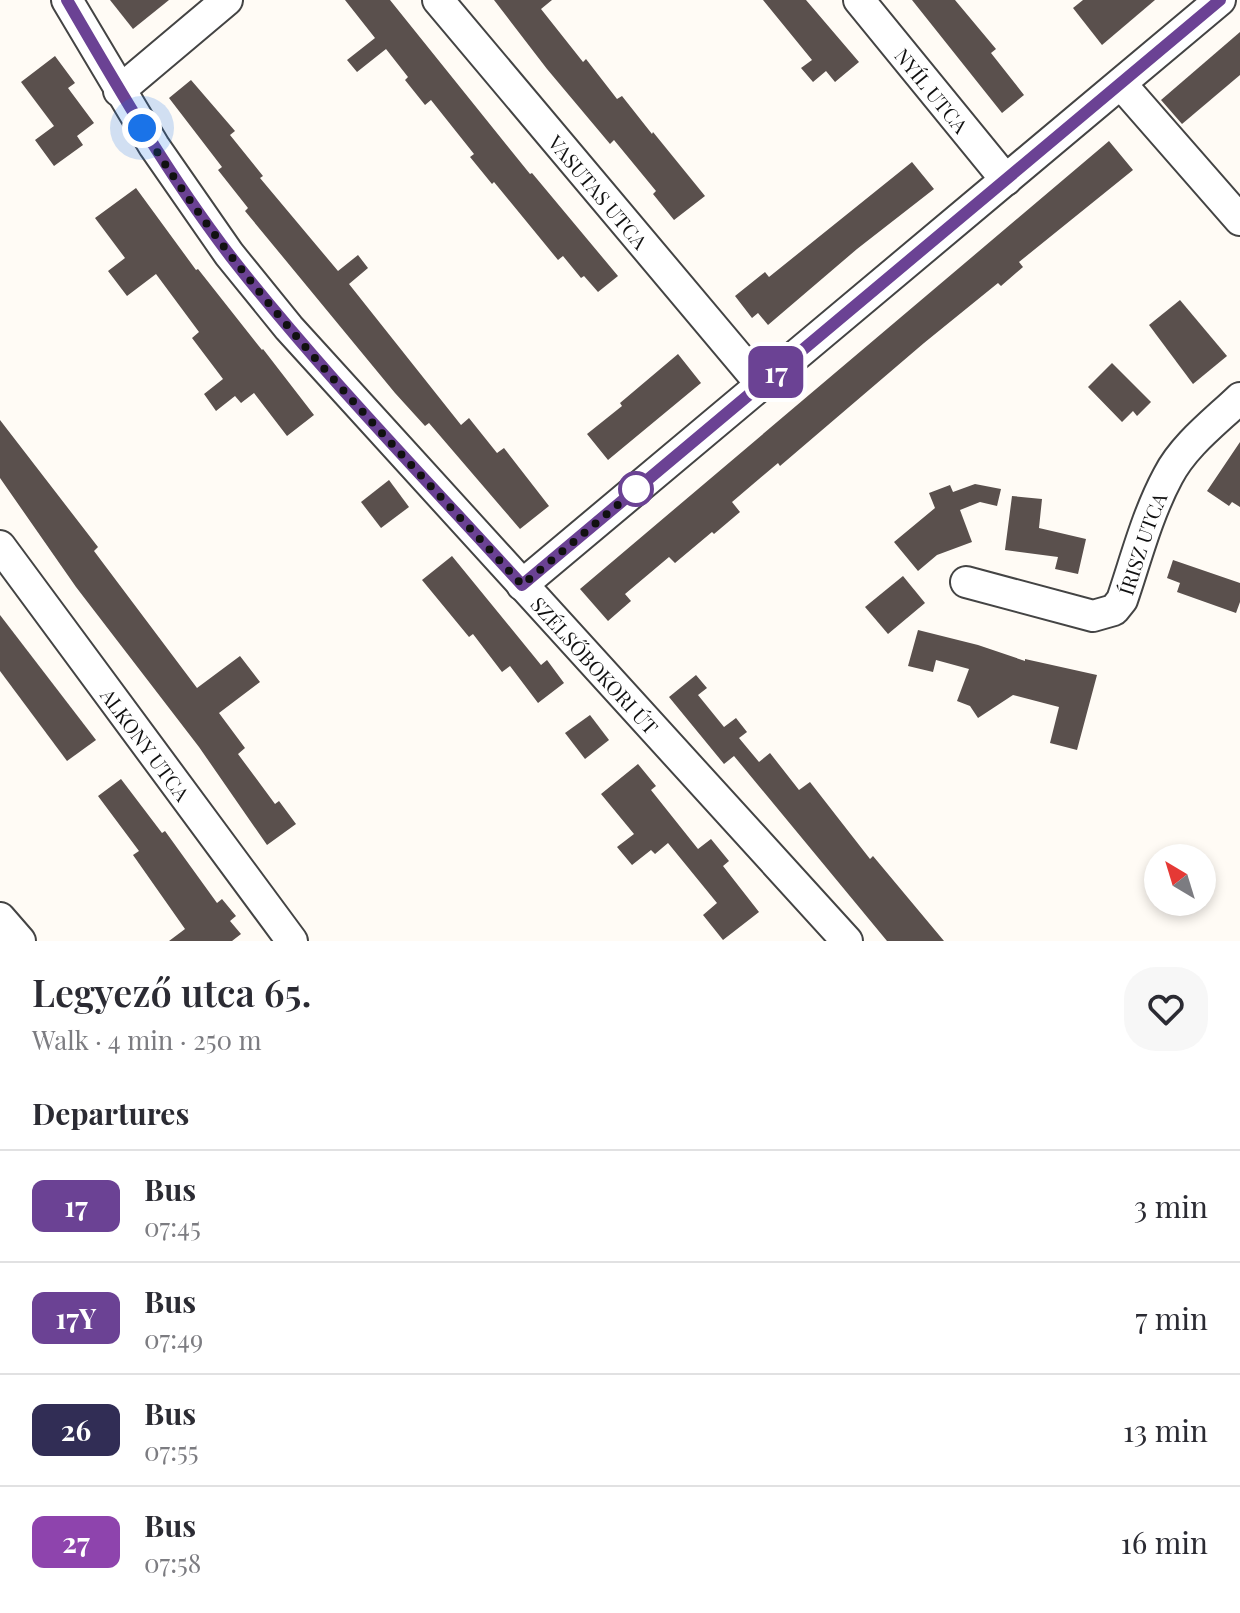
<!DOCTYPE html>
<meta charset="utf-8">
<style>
body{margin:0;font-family:"Playfair Display",serif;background:#f7f7f7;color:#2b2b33;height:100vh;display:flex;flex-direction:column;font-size:30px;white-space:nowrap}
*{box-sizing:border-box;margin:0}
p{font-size:26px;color:#7c7c81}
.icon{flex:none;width:44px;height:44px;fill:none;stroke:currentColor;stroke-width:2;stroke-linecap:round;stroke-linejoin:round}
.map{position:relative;height:941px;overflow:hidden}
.panel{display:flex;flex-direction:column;background:#fff;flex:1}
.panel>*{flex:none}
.badge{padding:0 16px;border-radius:12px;font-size:28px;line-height:52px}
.needle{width:52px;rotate:322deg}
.tools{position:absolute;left:1144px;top:844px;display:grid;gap:16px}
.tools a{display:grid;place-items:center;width:72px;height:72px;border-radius:50%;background:#fff;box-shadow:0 4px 12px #0003;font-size:40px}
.you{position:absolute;width:40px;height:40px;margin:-20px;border:6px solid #fff;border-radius:50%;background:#1a73e8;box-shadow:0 0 0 12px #1a73e833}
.map>.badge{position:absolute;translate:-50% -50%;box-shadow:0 0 0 4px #fff}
h2{padding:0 32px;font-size:30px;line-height:72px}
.round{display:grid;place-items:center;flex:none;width:84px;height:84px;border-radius:32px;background:#f7f7f7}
.overview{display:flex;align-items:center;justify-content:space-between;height:136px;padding:0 32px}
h1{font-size:38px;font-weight:600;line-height:60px}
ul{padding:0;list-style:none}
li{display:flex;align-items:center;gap:24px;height:112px;padding:0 32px;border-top:2px solid #e1e1e2}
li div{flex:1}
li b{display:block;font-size:30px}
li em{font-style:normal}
li .badge{min-width:88px;font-weight:700;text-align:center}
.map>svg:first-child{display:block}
.building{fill:#5a504d}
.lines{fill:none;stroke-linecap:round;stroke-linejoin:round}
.minor-casing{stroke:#444;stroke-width:34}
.minor{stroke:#fff;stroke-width:30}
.line-casing{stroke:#fff;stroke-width:18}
.line{stroke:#6b4294;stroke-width:12}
.walk{stroke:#111;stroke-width:8;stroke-dasharray:0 14.4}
.stop-dot{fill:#fff;stroke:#6b4294;stroke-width:4}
.labels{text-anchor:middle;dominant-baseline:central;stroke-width:8;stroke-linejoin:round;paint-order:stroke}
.street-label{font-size:20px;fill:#111;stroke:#fff}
</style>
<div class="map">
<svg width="1240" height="941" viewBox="0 0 1240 941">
<rect width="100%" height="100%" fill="#fffbf5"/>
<g class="building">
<path d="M110,0H169L133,29Z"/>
<path d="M345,0H390L530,174L532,173L618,276L598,292L584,276L581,278L563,256L558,260L494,182L492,184L470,157L474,154L431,100L425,105L405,80L408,77L386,49L357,72L347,60L375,38Z"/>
<path d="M494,0H552L541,9L583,62L586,59L617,99L622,96L652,134L653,132L705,196L674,220L653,194L656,191L614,140L610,144L547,69Z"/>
<path d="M763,0H806L859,62L835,82L826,71L813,82L801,68L812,60Z"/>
<path d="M912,0H955L996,49L991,53L1024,95L1002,113Z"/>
<path d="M1083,0H1155L1102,45L1073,8Z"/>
<path d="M1240,32V75L1182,124L1161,100Z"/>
<path d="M55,56L75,83L68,88L94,123L77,136L83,145L54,166L35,140L54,126L21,82Z"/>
<path d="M191,80L235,131L230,135L263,176L260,178L338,271L358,255L368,268L349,284L461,425L469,418L497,453L504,448L549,506L520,529L429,423L425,426L395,393L245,211L248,208L218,170L222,167L169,98Z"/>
<path d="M1109,141L1133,170L1019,262L1023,267L1001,286L998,283L924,343L780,466L778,463L732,502L740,512L714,534L712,532L675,563L669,557L625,594L631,601L608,621L580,589Z"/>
<path d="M912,162L934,189L857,249L768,325L758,313L752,318L735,296L765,272L769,277Z"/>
<path d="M136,188L196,270L198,269L262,350L263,349L314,415L287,436L254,393L241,403L235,396L216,411L204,394L223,379L192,338L199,332L156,274L127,296L108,271L125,258L95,218Z"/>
<path d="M1180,300L1227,356L1193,384L1149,325Z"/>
<path d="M678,354L701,383L608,460L587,434L622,406L620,403Z"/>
<path d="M1112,363L1151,402L1137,416L1133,411L1122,422L1088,387Z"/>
<path d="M0,420L98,547L94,551L197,688L240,656L260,682L219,713L245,748L238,754L275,804L279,801L296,824L267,845L199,747L76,587L0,478Z"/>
<path d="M1240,442V507L1232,502L1229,506L1207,491Z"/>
<path d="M389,480L409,507L381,528L361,502Z"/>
<path d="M975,484L1001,489L997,506L980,502L960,510L972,542L937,555L918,571L894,542L935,508L929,493L950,485L953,492Z"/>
<path d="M1012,496L1042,499L1039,528L1086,539L1078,574L1055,569L1058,557L1005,550Z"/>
<path d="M452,556L541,665L547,660L564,683L538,703L510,666L502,672L473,634L469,637L422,580Z"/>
<path d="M1173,560L1240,583V602L1236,613L1177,592L1180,583L1167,578Z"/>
<path d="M903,576L925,603L888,634L865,607Z"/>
<path d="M0,615L96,740L67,761L0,671Z"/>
<path d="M918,630L978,645L1025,661V659L1097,675L1077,750L1050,743L1059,707L1013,695L978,718L970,706L957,701L969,669L936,660L933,672L908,666Z"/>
<path d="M696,675L707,688L698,695L724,727L736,718L747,732L739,738L759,762L770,753L799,790L810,782L870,859L873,856L944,941H887L734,756L724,764L669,697Z"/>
<path d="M590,715L609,740L585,759L565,733Z"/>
<path d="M638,764L656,786L651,790L698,849L711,839L729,861L723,866L759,912L723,940L703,915L717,903L668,843L655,854L651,850L632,865L617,847L634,834L601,794Z"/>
<path d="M121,779L162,833L165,831L217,903L222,899L236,916L230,921L241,934L232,941H169L185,929L133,855L139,851L98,796Z"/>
</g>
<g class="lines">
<defs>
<g id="minor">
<path id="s1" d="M67,0L154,146L229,254L289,328L847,941"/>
<path id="s2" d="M438,0L761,384"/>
<path id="s3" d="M859,0L1006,180"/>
<path d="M1121,84L1240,220"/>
<path d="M119,91L227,0"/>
<path id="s4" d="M0,546L292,941"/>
<path id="s5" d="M966,582L1093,616L1114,610L1122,600C1136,559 1147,515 1168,476C1184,445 1215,422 1240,398"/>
<path d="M522,585L1220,0"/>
<path d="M0,918L20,941"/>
</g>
</defs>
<use href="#minor" class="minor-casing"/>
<use href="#minor" class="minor"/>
</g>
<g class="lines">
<defs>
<path id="line" d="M67,0C118,88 169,176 231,257C321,372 424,477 522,585L1220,0"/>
</defs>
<use href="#line" class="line-casing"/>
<use href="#line" class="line"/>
<path class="walk" d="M142,128C246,297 389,439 522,585L644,483L636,489"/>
</g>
<circle class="stop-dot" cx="636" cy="489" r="16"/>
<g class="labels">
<g class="street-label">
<text stroke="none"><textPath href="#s3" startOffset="116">NYÍL UTCA</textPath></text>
<text stroke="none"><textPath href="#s2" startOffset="250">VASUTAS UTCA</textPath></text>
<text stroke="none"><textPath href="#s5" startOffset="226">ÍRISZ UTCA</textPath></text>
<text stroke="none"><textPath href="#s1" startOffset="852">SZÉLSŐBOKORI ÚT</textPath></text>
<text stroke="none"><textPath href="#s4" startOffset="246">ALKONY UTCA</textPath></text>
</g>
</g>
</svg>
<div class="tools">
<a><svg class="needle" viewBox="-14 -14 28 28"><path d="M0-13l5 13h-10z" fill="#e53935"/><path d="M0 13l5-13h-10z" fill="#7c7c81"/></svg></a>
</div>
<div class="you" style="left:142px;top:128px"></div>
<b class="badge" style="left:776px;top:372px;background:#6b4294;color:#fff">17</b>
</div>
<section class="panel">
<div class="overview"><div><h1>Legyező utca 65.</h1><p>Walk · 4 min · 250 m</p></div><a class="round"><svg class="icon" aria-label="heart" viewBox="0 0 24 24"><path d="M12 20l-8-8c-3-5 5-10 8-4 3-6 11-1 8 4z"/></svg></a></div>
<h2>Departures</h2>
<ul>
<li><span class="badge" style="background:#6b4294;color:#fff">17</span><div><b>Bus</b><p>07:45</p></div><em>3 min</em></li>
<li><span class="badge" style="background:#6b4294;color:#fff">17Y</span><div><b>Bus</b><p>07:49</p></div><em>7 min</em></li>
<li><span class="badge" style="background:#312d55;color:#fff">26</span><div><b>Bus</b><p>07:55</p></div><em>13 min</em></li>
<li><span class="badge" style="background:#8e44ad;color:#fff">27</span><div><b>Bus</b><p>07:58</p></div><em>16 min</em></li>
</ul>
</section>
